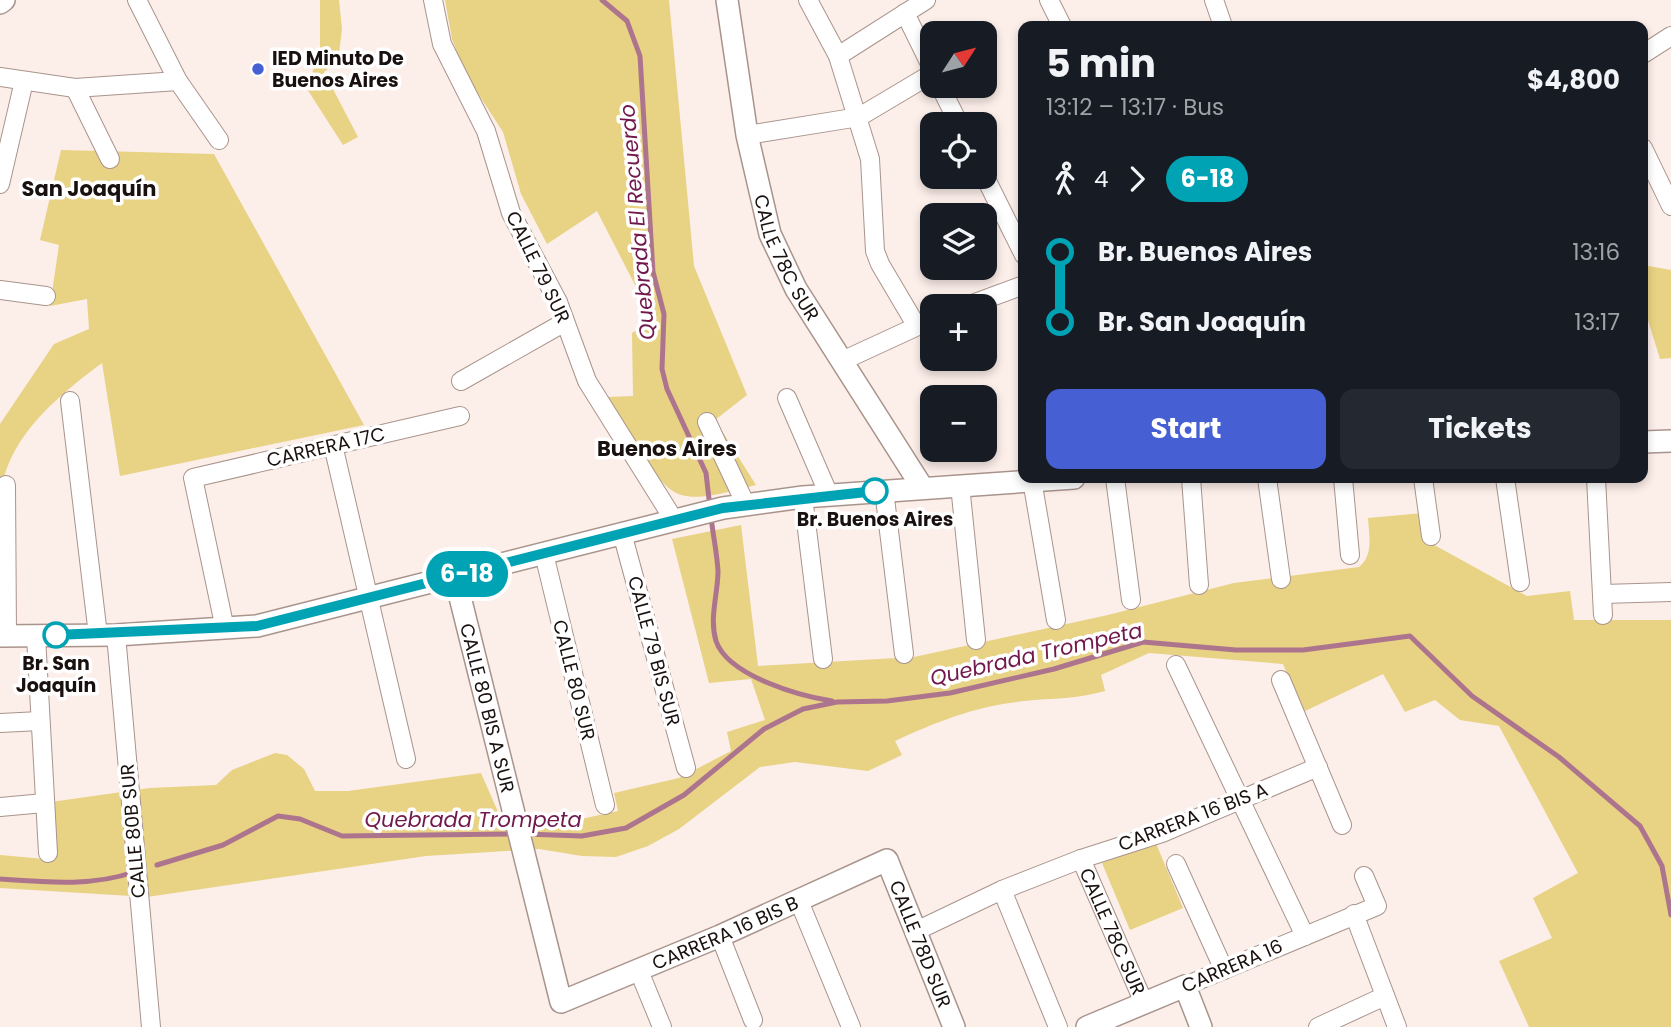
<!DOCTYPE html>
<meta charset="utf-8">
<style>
body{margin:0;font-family:Poppins,sans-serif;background:#242831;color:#f1f3f6;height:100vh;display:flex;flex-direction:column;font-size:26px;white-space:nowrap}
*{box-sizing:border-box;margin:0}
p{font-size:23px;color:#9ea1a6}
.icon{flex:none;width:38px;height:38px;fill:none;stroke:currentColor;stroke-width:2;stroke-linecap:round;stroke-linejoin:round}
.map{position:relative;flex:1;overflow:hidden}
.drawer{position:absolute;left:1018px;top:21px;width:630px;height:462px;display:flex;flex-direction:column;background:#171b24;border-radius:14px;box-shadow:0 4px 10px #0003}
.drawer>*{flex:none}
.badge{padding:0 14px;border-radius:23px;font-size:24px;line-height:46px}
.needle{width:46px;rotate:54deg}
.buttons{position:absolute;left:920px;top:21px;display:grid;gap:14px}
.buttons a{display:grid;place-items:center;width:77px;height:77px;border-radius:14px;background:#171b24;box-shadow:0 4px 10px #0003;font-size:35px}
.map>.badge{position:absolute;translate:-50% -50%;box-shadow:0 0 0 4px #fff}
.legs{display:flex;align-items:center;gap:10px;height:77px;padding:0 28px;font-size:23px}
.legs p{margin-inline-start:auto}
.summary{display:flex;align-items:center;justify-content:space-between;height:119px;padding:0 28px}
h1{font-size:38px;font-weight:700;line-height:52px}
.action{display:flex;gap:14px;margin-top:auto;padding:14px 28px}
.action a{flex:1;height:80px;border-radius:14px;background:#4660d4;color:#fff;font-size:28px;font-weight:700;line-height:80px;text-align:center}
.action a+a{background:#242831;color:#f1f3f6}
ul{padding:0 28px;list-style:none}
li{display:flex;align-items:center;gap:24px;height:70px;font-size:26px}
li i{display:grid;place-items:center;width:10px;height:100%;margin:0 9px;background:currentColor}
li i::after{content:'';width:18px;height:18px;margin:-9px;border:5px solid;border-radius:50%;background:#171b24}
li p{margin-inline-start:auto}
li:first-child i{background:linear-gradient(#0000 50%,currentColor 0)}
li:last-child i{background:linear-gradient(currentColor 50%,#0000 0)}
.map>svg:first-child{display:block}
.green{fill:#e8d283}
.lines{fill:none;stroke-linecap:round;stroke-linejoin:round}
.stream{stroke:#ad748e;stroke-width:5}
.minor-casing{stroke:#a9948c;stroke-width:20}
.tertiary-casing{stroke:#a9948c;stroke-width:24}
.minor{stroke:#fff;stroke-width:18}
.tertiary{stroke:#fff;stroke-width:21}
.line-1-casing{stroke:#fff;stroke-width:16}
.line-1{stroke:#00a3b4;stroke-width:10}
.poi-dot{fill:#4660d4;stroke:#fff;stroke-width:2.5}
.stop-1-dot{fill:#fff;stroke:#00a3b4;stroke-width:3.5}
.labels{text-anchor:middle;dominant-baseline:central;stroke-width:7;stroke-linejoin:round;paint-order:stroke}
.poi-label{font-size:19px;font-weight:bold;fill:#19110f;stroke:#fff;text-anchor:start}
.street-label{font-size:19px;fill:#19110f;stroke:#fff}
.stop-label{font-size:19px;font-weight:bold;fill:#19110f;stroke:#fff}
.neighbourhood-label{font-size:21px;font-weight:bold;fill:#19110f;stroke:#fff}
.water-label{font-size:21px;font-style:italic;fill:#71184d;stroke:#fff}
</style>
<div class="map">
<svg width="1671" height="1027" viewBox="0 0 1671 1027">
<rect width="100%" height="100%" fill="#fceee9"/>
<g class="green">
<path d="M320,0H339L342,29L338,61L324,72L358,137L343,145L307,89L320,48Z"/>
<path d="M445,0H669L694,266L747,395L715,420L756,485C734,490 703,501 681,495C654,487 624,422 608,397L633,396L632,333L653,320L597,211L547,244L521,194L503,132L466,75L452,39Z"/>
<path d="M61,150L214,154L364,425L120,476L102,363C63,392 18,428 4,477C0,492 1,511 0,526V424L54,344L89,329L87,299L50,306L59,245L40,240Z"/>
<path d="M1643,265L1671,270V358L1660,359L1643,304Z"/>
<path d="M1423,513L1427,541L1527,596L1570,591L1574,620H1671V1027H1529L1499,961L1552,938L1533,898L1578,873L1499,726L1460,720L1435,700L1405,712L1383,674L1303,712L1283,664L1149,653L1101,675L1105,691C1078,699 1052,698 1024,701C976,706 938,721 895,741L902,755L868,771L795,762L760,767L679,829L648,846L616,857L582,856L539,849L426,856L147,897L0,888V855L56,860L51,802L150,788L216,785L232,770L275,753L287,755L304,769L315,791H348L481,773L498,812L528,813L572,821L618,811L614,793L679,778L731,751L727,732L765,720L751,679L709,683L672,539L741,525L758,666L914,657L1108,615L1234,583L1359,567C1374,555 1369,535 1368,518Z"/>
<path d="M1155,841L1183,908L1130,930L1102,863Z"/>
</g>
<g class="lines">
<g class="stream">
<path d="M602,0L627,21L640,56L653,272L664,314L662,369L667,389L706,473L710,508"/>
<path d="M711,517C713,535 717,553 718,571C718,594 709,618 716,641C728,676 800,696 832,701"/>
<path d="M524,834L582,836L626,828L684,795L764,729L803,709L837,702L887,701L950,693L1054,669L1143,642L1236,650H1303L1410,636L1472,696L1559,757L1640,826L1662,866L1671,915"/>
<path d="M157,865L223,845L278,816L300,819L342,836L515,834"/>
<path d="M0,879C44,882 91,887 134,872"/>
</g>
<defs>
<g id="minor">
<path d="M137,0L178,81L219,140"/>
<path d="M433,0L442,44L486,131L511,213L558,302L587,381L674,520"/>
<path d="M808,0L838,56L870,159L875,251L880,264L916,325"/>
<path d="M1049,0L1062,26"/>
<path d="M1214,0L1223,26"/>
<path d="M905,13L933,70"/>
<path d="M1643,54L1671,36"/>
<path d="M838,56L926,0"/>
<path d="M0,77L75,88L178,81"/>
<path d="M940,86L959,124"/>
<path d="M75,88L110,159"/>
<path d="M747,135L859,117L933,73"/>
<path d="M1643,148L1671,206"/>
<path d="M985,177L1024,255"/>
<path d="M0,184L24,81"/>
<path d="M0,290L46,296"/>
<path d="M967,306L1024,285"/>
<path d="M842,361L933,319"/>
<path d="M461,381L565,322"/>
<path d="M787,398L829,495"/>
<path d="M70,401L98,635"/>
<path d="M707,422L746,505"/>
<path d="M333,445L406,759"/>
<path d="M1115,478L1131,600"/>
<path d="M1191,478L1199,585"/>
<path d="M1267,478L1281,579"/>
<path d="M1343,478L1350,555"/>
<path d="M1423,478L1431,536"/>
<path d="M1505,478L1520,582"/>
<path d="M1596,478L1603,615"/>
<path d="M1032,480L1056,620"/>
<path d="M6,485L7,636"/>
<path d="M960,485L976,640"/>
<path d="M884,490L904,654"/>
<path d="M803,497L823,659"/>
<path d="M622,533L686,768"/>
<path d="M544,554L605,805"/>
<path d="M1603,594L1671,592"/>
<path d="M225,629L193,478L460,416"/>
<path d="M116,635L151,1027"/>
<path d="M36,636L48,853"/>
<path d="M1176,665L1305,936"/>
<path d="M1281,680L1342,825"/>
<path d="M0,723L40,721"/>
<path d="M0,807L44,803"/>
<path id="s1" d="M1081,859L1144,1003"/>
<path d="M1176,864L1224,970"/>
<path d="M1002,890L1058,1027"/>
<path d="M799,901L851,1027"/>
<path d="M1354,914L1397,1027"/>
<path d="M914,932L1002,890L1081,859L1162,833L1318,767"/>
<path d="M720,936L753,1020"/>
<path d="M639,971L662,1027"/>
<path d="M1185,986L1377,906L1364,876"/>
<path d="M1318,1027L1385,996"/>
</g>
<g id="tertiary">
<path id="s2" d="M727,0L747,135L770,234L796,289L922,487"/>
<path d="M0,3L4,0"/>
<path d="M1643,442L1671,441"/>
<path id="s3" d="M455,577L561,1002L720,936L887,860L954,1027"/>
<path d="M0,636L116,635L257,626L723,508L803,497L1074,478"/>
<path d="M1087,1027L1185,986L1201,1027"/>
</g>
</defs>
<use href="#minor" class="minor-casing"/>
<use href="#tertiary" class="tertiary-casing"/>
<use href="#minor" class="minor"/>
<use href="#tertiary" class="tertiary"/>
</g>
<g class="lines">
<defs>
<path id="line-1" d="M56,635L257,626L723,508L875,491"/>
</defs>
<use href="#line-1" class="line-1-casing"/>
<use href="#line-1" class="line-1"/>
</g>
<circle class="poi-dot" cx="258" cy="69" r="7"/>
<g class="stop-1-dot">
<circle cx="875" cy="491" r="12"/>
<circle cx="56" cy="635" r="12"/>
</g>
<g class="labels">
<g class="poi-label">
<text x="272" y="58">IED Minuto De<tspan x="272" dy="22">Buenos Aires</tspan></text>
</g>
<g class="street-label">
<text stroke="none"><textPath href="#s2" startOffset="266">CALLE 78C SUR</textPath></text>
<text transform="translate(538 267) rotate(64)">CALLE 79 SUR</text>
<text transform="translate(326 447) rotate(-13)">CARRERA 17C</text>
<text transform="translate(654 651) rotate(75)">CALLE 79 BIS SUR</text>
<text transform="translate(574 680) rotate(76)">CALLE 80 SUR</text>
<text stroke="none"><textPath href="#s3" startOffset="135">CALLE 80 BIS A SUR</textPath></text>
<text transform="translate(1193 817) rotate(-21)">CARRERA 16 BIS A</text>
<text transform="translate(133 831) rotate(-95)">CALLE 80B SUR</text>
<text stroke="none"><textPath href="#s1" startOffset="79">CALLE 78C SUR</textPath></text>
<text stroke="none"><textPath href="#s3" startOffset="616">CARRERA 16 BIS B</textPath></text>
<text stroke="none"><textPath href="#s3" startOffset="884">CALLE 78D SUR</textPath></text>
<text transform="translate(1232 966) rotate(-23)">CARRERA 16</text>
</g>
<g class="stop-label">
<text x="875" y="519">Br. Buenos Aires</text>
<text x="56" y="663">Br. San<tspan x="56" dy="22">Joaquín</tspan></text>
</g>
<g class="neighbourhood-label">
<text x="89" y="188">San Joaquín</text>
<text x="667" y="448">Buenos Aires</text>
</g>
<g class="water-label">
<text transform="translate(637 222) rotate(-95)">Quebrada El Recuerdo</text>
<text transform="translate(1036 654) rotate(-13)">Quebrada Trompeta</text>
<text x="473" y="819">Quebrada Trompeta</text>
</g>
</g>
</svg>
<div class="buttons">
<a><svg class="needle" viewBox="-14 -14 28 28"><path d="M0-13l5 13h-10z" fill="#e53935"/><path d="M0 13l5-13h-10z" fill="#9ea1a6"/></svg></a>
<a><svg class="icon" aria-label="locate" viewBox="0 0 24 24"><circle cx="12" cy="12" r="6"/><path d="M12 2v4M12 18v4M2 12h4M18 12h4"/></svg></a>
<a><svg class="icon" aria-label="layers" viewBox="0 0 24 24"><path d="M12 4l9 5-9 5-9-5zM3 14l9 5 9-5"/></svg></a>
<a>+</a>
<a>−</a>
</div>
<b class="badge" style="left:467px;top:574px;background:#00a3b4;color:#fff">6-18</b>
<section class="drawer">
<div class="summary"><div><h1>5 min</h1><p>13:12 – 13:17 · Bus</p></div><b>$4,800</b></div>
<div class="legs"><svg class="icon" aria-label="walk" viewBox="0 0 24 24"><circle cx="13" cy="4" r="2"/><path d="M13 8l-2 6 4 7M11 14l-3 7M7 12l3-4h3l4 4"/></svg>4<svg class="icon" aria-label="forward" viewBox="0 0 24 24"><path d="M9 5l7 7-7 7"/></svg><b class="badge" style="background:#00a3b4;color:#fff">6-18</b></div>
<ul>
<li><i style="color:#00a3b4"></i><b>Br. Buenos Aires</b><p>13:16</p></li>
<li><i style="color:#00a3b4"></i><b>Br. San Joaquín</b><p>13:17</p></li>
</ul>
<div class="action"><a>Start</a><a>Tickets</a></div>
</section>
</div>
